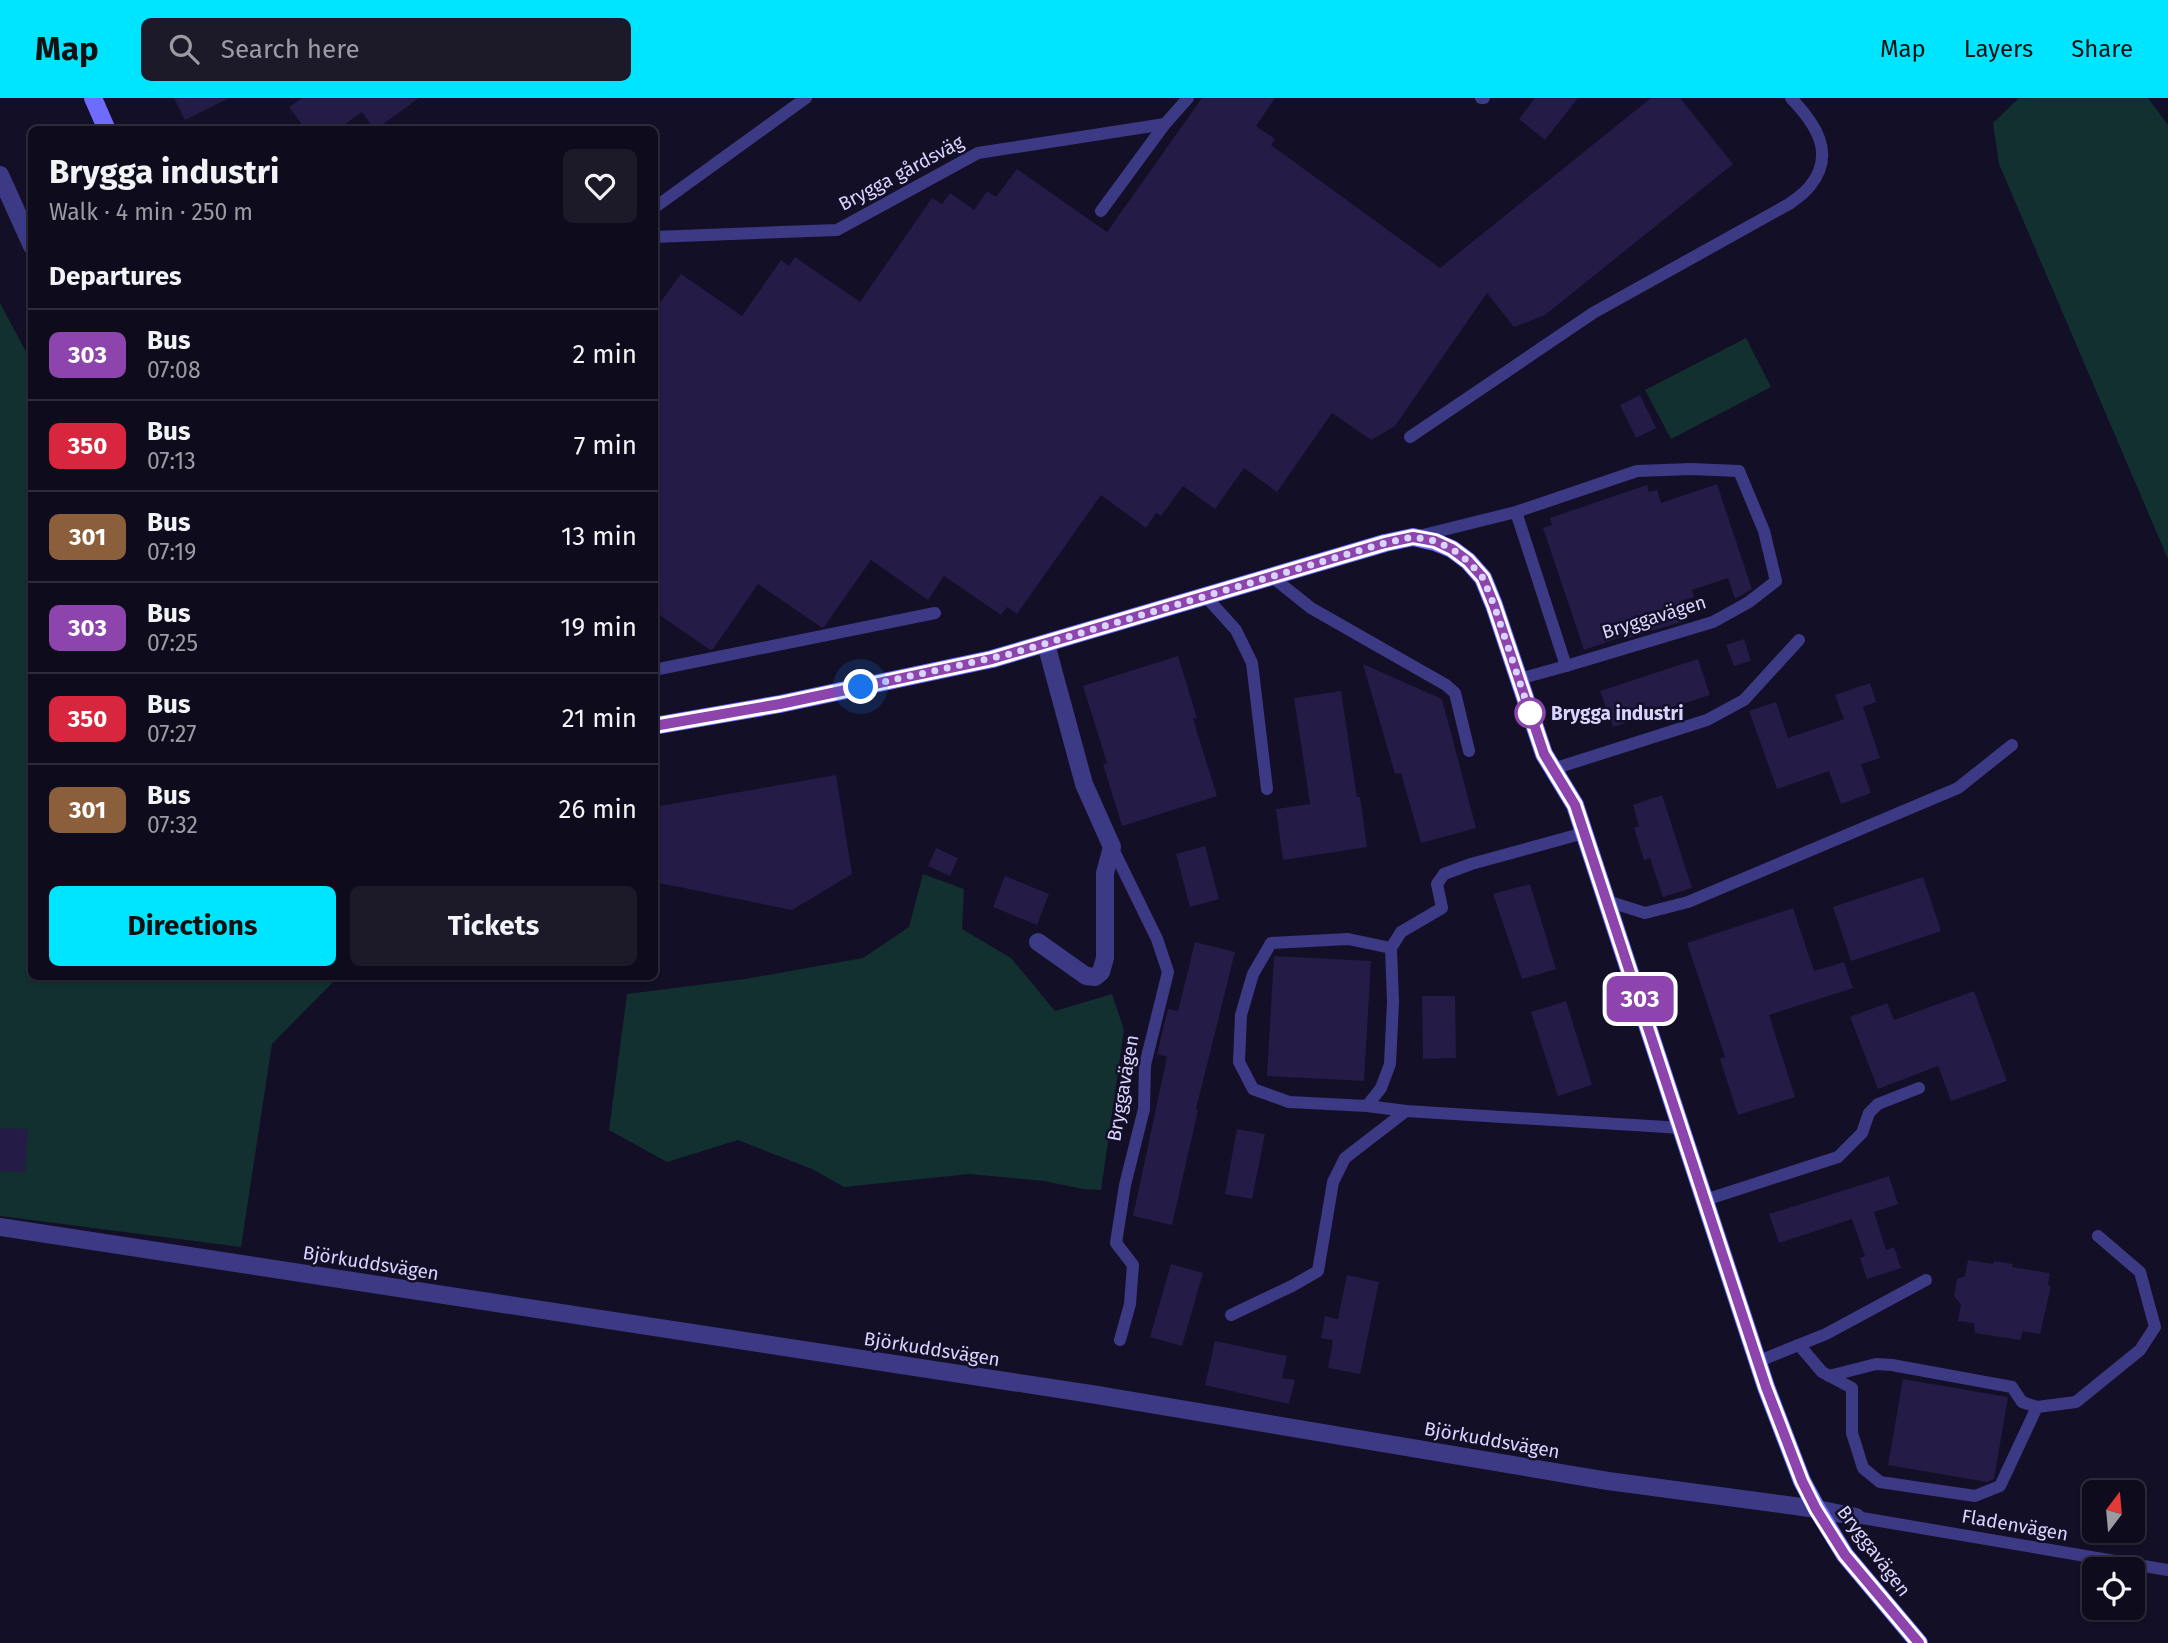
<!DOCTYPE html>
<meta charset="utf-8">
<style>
body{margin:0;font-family:"Fira Sans",sans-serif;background:#1c1929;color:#f1f3f6;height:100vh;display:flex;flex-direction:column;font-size:26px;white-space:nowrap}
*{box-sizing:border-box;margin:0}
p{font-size:23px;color:#9b9ba3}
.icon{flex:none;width:38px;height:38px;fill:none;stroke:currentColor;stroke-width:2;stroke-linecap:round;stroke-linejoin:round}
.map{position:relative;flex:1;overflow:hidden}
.drawer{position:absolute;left:28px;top:28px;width:630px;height:854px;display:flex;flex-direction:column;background:#0e0b1c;border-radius:10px;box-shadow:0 2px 5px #0004,0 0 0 2px #2e2b3b}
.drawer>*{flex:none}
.badge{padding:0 14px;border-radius:10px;font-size:24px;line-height:46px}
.needle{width:46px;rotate:16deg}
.controls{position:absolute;left:2082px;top:1382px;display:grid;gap:14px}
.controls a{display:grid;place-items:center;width:63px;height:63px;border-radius:10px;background:#0e0b1c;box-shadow:0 2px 5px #0004,0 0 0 2px #2e2b3b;font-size:35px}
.you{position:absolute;width:35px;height:35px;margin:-18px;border:5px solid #fff;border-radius:50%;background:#1a73e8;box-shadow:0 0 0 10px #1a73e833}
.map>.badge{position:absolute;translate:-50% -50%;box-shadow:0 0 0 4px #fff}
h2{padding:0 21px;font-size:26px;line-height:63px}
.round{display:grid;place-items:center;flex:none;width:74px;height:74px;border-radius:10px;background:#1c1929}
.headline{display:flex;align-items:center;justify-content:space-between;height:119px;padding:0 21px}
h1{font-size:33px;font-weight:700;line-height:52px}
.cta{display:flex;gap:14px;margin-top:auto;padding:14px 21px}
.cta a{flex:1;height:80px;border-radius:10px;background:#00e5ff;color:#111;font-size:28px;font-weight:700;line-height:80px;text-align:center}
.cta a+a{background:#1c1929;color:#f1f3f6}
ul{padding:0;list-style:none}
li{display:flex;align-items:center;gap:21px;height:91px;padding:0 21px;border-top:2px solid #2e2b3b}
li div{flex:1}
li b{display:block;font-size:26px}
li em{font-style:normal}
li .badge{min-width:77px;font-weight:700;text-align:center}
header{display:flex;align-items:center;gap:42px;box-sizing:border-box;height:98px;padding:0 35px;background:#00e5ff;color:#111}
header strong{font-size:33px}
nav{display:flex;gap:38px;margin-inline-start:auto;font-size:24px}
.search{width:490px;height:63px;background:#1c1929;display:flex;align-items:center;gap:18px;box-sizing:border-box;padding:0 24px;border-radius:10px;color:#9b9ba3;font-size:26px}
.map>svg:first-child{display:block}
.green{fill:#12302f}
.building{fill:#241b47}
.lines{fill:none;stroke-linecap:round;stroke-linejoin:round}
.lane{stroke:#3d3a85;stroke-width:12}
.street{stroke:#3d3a85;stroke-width:18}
.secondary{stroke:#6f6bff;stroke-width:18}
.line-casing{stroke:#fff;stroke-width:16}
.line{stroke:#8e44ad;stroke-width:10}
.walk{stroke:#d9d4ff;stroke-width:7;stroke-dasharray:0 12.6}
.stop-dot{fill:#fff;stroke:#8e44ad;stroke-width:3.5}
.labels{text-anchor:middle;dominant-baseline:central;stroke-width:5;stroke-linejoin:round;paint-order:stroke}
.street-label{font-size:19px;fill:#d9d4ff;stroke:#130f26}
.stop-label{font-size:19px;font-weight:bold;fill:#d9d4ff;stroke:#130f26;text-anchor:start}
</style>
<header>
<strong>Map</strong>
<div class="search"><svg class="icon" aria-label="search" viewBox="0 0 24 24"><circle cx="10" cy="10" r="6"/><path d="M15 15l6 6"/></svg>Search here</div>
<nav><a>Map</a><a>Layers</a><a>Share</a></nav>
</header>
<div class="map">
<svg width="2168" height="1545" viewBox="0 0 2168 1545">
<rect width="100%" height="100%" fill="#130f26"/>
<g class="green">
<path d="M2019,0H2148L2168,27V461L1999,66L1993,25Z"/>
<path d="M0,205L32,265V878L338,879L272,946L241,1149L0,1118Z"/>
<path d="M1746,240L1771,289L1671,341L1645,292Z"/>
<path d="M923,776L964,791L962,831L1011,860L1055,913L1112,896L1124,932L1101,1092L1083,1091L1044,1083L969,1076L844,1089L812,1071L738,1042L667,1064L609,1032L627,896L745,881L863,860L909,829Z"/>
</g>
<g class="building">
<path d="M174,0H229L185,22Z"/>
<path d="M302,0H419L375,32L362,14L337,32H306L289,9Z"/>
<path d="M1202,0H1275L1256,28L1275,41L1271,47L1440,170L1651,0H1680L1733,66L1545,217L1514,229L1487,195L1395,328L1371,342L1332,315L1277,394L1244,370L1215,411L1183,388L1161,418L1156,415L1146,430L1101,397L1017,516L1007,509L1001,517L944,478L928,502L871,462L824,529H821L758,486L713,551L710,552L654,513V213L681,176L742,218L781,162L789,168L795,159L860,204L932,100L942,106L950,95L974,112L987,93L996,99L1017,71L1107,134Z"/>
<path d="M1535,0H1578L1545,42L1519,21Z"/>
<path d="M1640,297L1656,330L1636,340L1620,307Z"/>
<path d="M1717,386L1752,491L1735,501L1728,480L1692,492L1694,499L1679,504L1683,519L1680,520L1681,524L1625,541L1624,538L1584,552L1543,430L1552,427L1550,420L1647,387L1649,394L1657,392L1661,405Z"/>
<path d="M1744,541L1751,563L1734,568L1726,547Z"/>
<path d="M1178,558L1197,620L1193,621L1217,698L1122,728L1103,666L1107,665L1083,588Z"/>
<path d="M1698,561L1710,597L1613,629L1600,593Z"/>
<path d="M1363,566L1442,601L1476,730L1421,745L1401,675L1395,676Z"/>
<path d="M1870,585L1876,604L1863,609L1880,660L1861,666L1871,695L1841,706L1829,673L1777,691L1749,613L1776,604L1788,640L1844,621L1835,597Z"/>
<path d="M1341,593L1357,699H1360L1367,749L1283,762L1276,711L1310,706L1294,600Z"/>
<path d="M836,677L852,776L792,812L654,784V709Z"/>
<path d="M1662,697L1692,790L1663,799L1650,760L1644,762L1634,730L1639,728L1633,707Z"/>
<path d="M1205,748L1219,801L1190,809L1176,756Z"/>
<path d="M936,750L958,760L950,778L928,768Z"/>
<path d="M1005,778L1049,796L1037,827L993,809Z"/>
<path d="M1923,779L1941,833L1851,863L1833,809Z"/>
<path d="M1530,786L1556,871L1522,881L1493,796Z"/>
<path d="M1793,810L1814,873L1844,864L1853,890L1769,917L1795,999L1738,1017L1720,961L1725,959L1687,845Z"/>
<path d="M1195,844L1235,854L1196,1011L1198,1012L1172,1127L1133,1118L1167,959L1157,956L1168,911L1178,913Z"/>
<path d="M1274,858L1371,863L1364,983L1267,978Z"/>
<path d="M1974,893L2007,983L1951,1003L1938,968L1878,991L1850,919L1887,905L1894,922Z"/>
<path d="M1422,898H1455L1456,960L1423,961Z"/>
<path d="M1566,903L1592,987L1558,998L1531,914Z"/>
<path d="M0,1030L28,1031L25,1074L0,1073Z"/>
<path d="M1237,1031L1265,1036L1252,1101L1225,1096Z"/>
<path d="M1889,1078L1898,1106L1874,1114L1886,1152L1894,1149L1901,1170L1867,1181L1860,1160L1865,1158L1852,1121L1779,1145L1769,1116Z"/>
<path d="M1968,1162L1993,1166L1994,1163L2013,1166L2012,1169L2050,1175L2048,1187L2051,1188L2040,1236L2023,1233L2020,1242L1975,1235L1974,1225L1958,1223L1961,1206L1954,1198L1957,1181L1965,1178Z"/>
<path d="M1171,1166L1203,1175L1182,1248L1150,1239Z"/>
<path d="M1347,1177L1379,1184L1360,1276L1328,1270L1333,1242L1321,1240L1325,1218L1338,1221Z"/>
<path d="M1215,1243L1287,1258L1282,1280L1295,1282L1289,1306L1205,1287Z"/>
<path d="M1903,1281L2008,1299L1994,1381L1987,1384L1888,1367Z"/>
</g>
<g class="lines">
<g class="lane">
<path d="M1481,0H1484"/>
<path d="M654,110L806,0"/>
<path d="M1101,113L1165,26L1188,0"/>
<path d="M654,139L837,132L978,55L1165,26"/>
<path d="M1410,339L1593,215L1789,106C1796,101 1805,95 1810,88C1837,55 1814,24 1791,0"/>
<path d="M1516,414L1566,568L1519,581"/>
<path d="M1419,438L1516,414L1637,373L1691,371L1739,373L1764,433L1776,483L1749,504L1713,524L1566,568"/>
<path d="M1272,479L1311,510L1446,587L1455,595L1469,653"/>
<path d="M1206,499L1236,532L1252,565L1267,691"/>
<path d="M654,572L935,515"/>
<path d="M1553,671L1707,622L1744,602L1799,542"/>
<path d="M1112,749L1157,841L1168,874L1145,967L1144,1011L1125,1087L1116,1145L1133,1167L1130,1206L1120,1242"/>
<path d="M1607,803L1645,815L1688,804L1958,690L2012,647"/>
<path d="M1391,850L1348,841L1271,845L1253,876L1241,917L1239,964L1253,991L1289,1004L1367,1008L1381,990L1390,966L1393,904L1391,850L1401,834L1442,810L1437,786L1444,776L1471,766L1584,735"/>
<path d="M1367,1008L1406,1013L1682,1030"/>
<path d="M1705,1102L1838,1059L1862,1035L1869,1015L1878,1006L1919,990"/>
<path d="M1231,1217L1292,1188L1318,1173L1333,1084L1345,1060L1406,1013"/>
<path d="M1800,1248L1822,1274L1852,1290V1335L1863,1370L1880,1384L1975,1398L2000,1388L2037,1309L2076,1304L2140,1252L2155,1229L2140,1174L2098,1138"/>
<path d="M1759,1263L1826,1236L1926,1182"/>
<path d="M1829,1278L1876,1266L1892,1267L2012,1289L2022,1304L2037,1309"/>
<path d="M1856,1419L2168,1472"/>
</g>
<g class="street">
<path d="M0,77L32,148"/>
<path d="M1038,844L1086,878L1095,879L1101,874L1105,860V775L1112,749L1084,686L1046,546"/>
<path d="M0,1129L1091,1296L1608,1383L1817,1411L1856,1419"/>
</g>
<g class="secondary">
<path d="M93,0L107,32"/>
<path d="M654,628L780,606L992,561L1385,445L1413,439L1435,444L1452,451L1468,463L1483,480L1494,507L1544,656L1575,707L1766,1289L1802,1383L1817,1411L1845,1457L1919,1545"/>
</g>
</g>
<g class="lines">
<defs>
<path id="line" d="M654,628L780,606L992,561L1385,445L1413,439L1435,443L1452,451L1468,463L1483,480L1494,507L1544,656L1575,707L1766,1289L1802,1383L1816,1411L1845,1457L1919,1545"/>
</defs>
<use href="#line" class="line-casing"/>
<use href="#line" class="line"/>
<path class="walk" d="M861,589L1010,556L1385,445L1413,439L1435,443L1452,451L1468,463L1483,480L1494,507L1530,615"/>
</g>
<circle class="stop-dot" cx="1530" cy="615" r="14"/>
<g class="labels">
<g class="street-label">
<text transform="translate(901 75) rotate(-28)">Brygga gårdsväg</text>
<text transform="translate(1654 519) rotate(-17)">Bryggavägen</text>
<text transform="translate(1123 990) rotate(-80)">Bryggavägen</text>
<text transform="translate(371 1165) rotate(9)">Björkuddsvägen</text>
<text transform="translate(932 1251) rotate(9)">Björkuddsvägen</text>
<text transform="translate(1492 1342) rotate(10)">Björkuddsvägen</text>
<text transform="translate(2015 1427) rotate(10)">Fladenvägen</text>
<text transform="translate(1874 1453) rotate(53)">Bryggavägen</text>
</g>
<g class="stop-label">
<text x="1551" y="615">Brygga industri</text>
</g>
</g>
</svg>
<div class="controls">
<a><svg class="needle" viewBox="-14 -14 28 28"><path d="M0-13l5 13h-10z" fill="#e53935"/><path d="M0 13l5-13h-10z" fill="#9b9ba3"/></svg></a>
<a><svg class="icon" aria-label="locate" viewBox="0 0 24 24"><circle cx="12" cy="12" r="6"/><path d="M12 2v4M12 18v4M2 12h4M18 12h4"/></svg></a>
</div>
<div class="you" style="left:861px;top:589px"></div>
<b class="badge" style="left:1640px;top:901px;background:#8e44ad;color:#fff">303</b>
<section class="drawer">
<div class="headline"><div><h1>Brygga industri</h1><p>Walk · 4 min · 250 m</p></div><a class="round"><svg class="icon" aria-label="heart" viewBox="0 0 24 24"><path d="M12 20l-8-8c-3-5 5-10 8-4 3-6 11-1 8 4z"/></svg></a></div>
<h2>Departures</h2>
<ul>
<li><span class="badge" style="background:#8e44ad;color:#fff">303</span><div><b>Bus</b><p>07:08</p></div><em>2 min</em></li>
<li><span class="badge" style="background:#d7263d;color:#fff">350</span><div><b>Bus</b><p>07:13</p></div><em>7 min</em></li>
<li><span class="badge" style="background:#8b5e3c;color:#fff">301</span><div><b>Bus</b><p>07:19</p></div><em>13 min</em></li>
<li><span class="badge" style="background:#8e44ad;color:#fff">303</span><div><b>Bus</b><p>07:25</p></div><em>19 min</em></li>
<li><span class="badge" style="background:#d7263d;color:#fff">350</span><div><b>Bus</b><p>07:27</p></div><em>21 min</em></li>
<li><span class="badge" style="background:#8b5e3c;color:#fff">301</span><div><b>Bus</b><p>07:32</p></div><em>26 min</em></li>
</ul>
<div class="cta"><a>Directions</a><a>Tickets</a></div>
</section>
</div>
